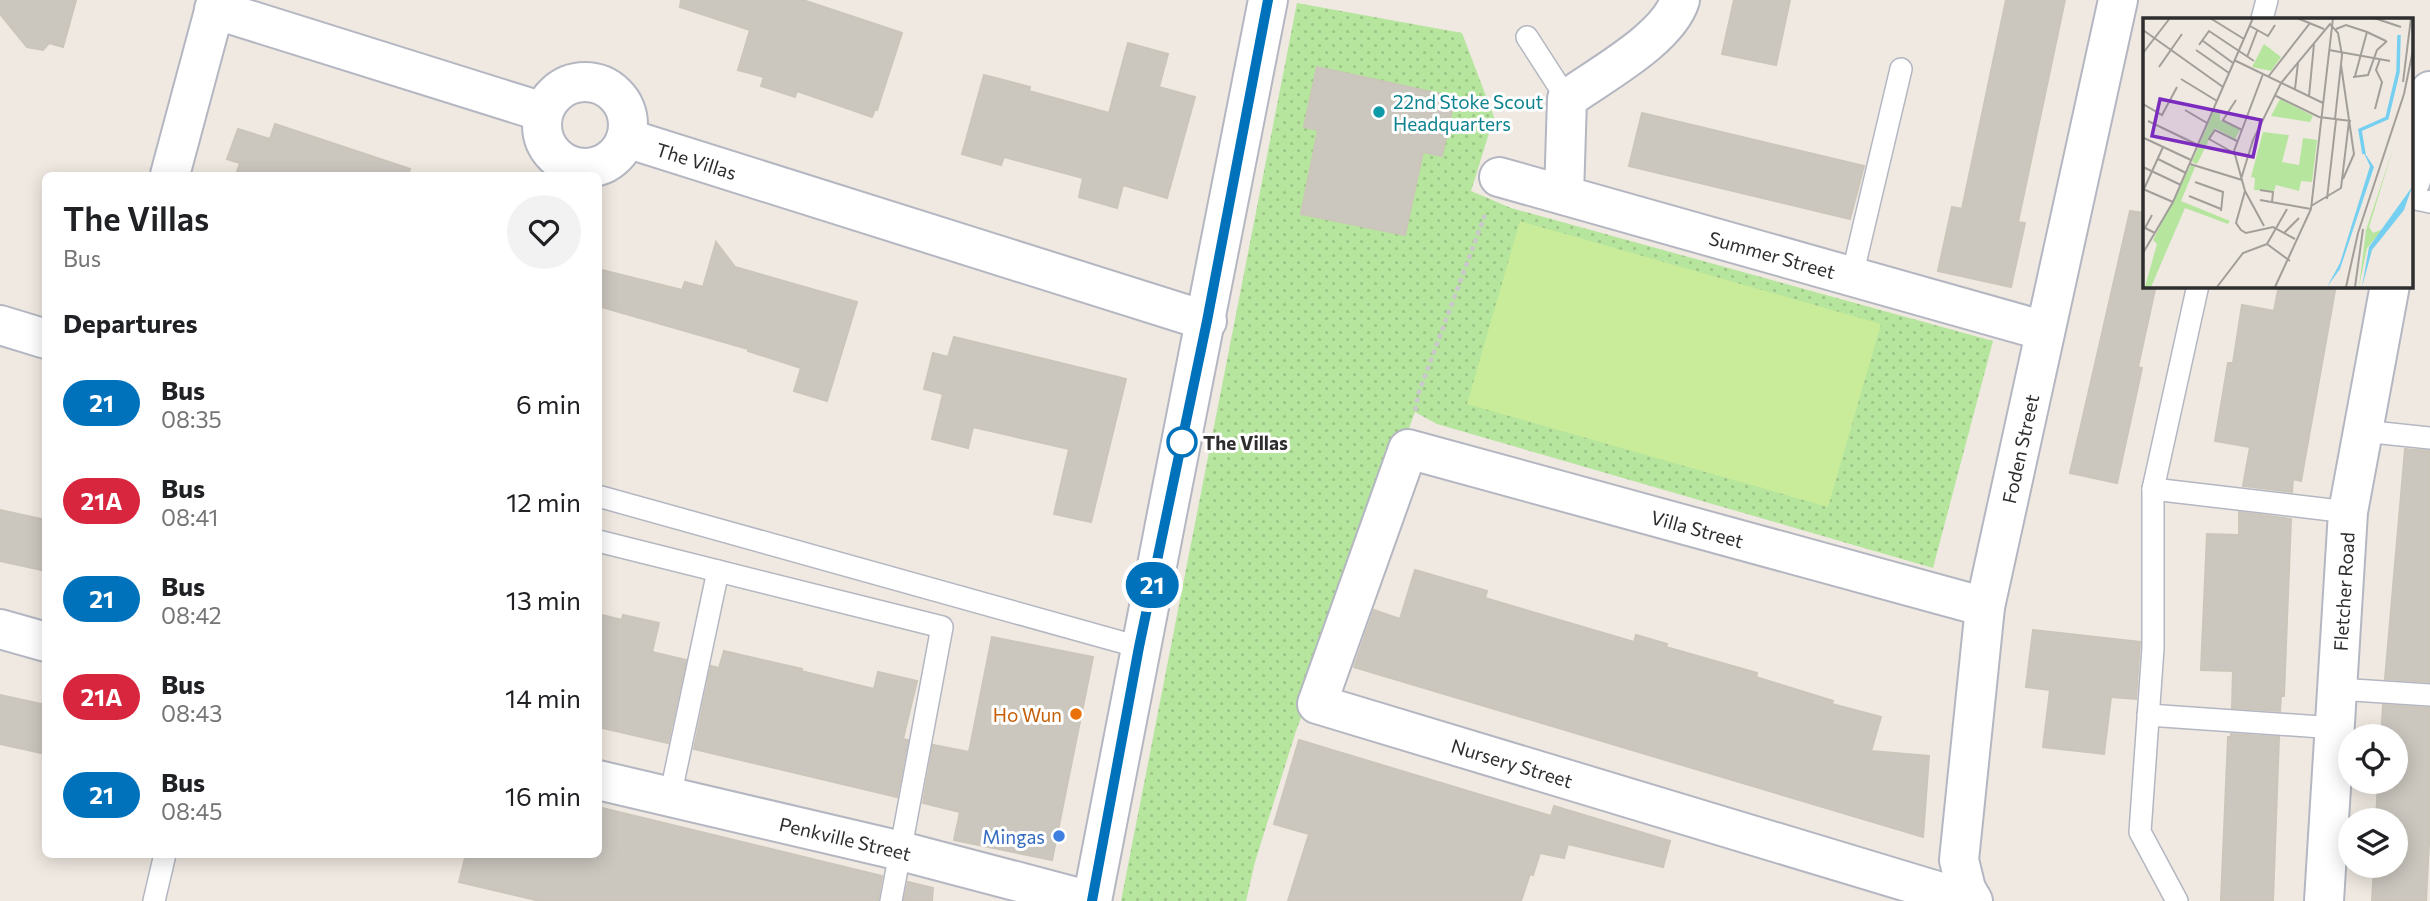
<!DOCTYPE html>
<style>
body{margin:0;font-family:Commissioner,sans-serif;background:#f2f2f2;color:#202124;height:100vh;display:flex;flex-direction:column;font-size:26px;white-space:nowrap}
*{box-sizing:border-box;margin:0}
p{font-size:23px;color:#757577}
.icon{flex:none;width:38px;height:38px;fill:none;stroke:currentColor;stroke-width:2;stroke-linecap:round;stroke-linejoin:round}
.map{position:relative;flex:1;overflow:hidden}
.drawer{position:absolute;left:42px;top:172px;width:560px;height:686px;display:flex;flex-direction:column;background:#fff;border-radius:10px;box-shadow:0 4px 18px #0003}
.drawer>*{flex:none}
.badge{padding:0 14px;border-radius:23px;font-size:24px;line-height:46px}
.buttons{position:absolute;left:2338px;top:724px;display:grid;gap:14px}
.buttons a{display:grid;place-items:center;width:70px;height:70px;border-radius:50%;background:#fff;box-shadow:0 4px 18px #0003;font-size:35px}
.map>.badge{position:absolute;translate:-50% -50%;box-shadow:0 0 0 4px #fff}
h2{padding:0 21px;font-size:26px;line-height:63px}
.round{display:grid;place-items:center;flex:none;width:74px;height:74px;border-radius:37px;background:#f2f2f2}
.headline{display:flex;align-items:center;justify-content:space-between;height:119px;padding:0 21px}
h1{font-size:33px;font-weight:600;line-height:52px}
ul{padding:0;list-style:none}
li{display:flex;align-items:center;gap:21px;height:98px;padding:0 21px}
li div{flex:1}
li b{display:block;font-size:26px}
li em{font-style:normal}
li .badge{min-width:77px;font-weight:700;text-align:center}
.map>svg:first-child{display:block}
.grass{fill:url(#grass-dots)}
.pitch{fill:#c9ec9a}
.building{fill:#cbc7bf;stroke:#cbc5ba;stroke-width:2}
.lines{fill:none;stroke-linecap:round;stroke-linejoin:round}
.lane-casing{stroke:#b4b7c1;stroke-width:24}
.street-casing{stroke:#b4b7c1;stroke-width:42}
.secondary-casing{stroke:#b4b7c1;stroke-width:42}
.path{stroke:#c9c9c9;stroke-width:4.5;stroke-dasharray:5 3.5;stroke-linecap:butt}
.lane{stroke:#fff;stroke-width:21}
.street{stroke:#fff;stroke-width:38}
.secondary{stroke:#fff;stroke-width:38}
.line-casing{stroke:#fff;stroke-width:16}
.line{stroke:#0072bc;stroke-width:10}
.culture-dot{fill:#0f9aa8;stroke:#fff;stroke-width:2.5}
.stop-dot{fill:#fff;stroke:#0072bc;stroke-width:3.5}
.food-dot{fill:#e8710a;stroke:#fff;stroke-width:2.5}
.shop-dot{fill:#3f7fe0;stroke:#fff;stroke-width:2.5}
.labels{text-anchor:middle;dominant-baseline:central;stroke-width:6;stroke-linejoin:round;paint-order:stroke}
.culture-label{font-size:19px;fill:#0d838f;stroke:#fff;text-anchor:start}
.street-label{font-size:19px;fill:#2e2e2e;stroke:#fff}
.stop-label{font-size:19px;font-weight:bold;fill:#2e2e2e;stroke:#fff;text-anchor:start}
.food-label{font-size:19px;fill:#c56008;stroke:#fff;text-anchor:end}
.shop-label{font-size:19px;fill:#366cbe;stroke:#fff;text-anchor:end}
.inset-river{fill:none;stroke:#75cff0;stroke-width:3.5}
.inset-road{fill:none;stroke:#a29e99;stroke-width:2}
.view{fill:#7b2cbf;fill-opacity:0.15;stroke:#7b2cbf;stroke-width:3.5}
.inset-edge{fill:none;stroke:#2e2e2e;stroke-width:3.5}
</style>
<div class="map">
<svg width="2430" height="901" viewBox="0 0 2430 901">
<defs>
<pattern id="grass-dots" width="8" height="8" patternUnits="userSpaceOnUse" patternTransform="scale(1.75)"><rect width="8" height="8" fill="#b6e59e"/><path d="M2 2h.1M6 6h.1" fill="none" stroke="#9dc588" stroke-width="1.8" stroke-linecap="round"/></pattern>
</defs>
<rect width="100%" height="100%" fill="#efe9e1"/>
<path class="grass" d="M1297,3L1462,33L1494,117L1471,191L1511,208L1993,341L1933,568L1437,424L1415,412L1296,731L1255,862L1246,901H1121Z"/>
<path class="pitch" d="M1520,221L1881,324L1828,507L1467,404Z"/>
<g class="building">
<path d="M0,0H76L63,47L49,43L43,50L27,47L0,14Z"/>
<path d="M681,0H803L902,33L877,110L875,109L872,117L797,91L795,97L761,86L764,77L738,70L750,30L680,7Z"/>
<path d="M1734,0H1790L1776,65L1722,54Z"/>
<path d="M2006,0H2065L2018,222L2025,223L2011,287L1938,271L1952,207L1962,209Z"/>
<path d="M1128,43L1168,54L1159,87L1195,97L1167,198L1123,185L1117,208L1079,197L1083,178L1004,157L1001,165L962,154L984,75L1030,87L1029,91L1109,113Z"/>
<path d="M1317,67L1455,97L1442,156L1423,152L1405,235L1301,214L1318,130L1304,127Z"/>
<path d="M1642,113L1864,166L1850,219L1629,166Z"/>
<path d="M275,124L410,169L408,175H236L240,163L227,159L238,129L270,139Z"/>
<path d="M2130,211L2145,213V285H2156L2138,367L2142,368L2117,483L2070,473Z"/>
<path d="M716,242L735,267L857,302L827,401L794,391L801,368L748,351V349L598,306V269L682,290L685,282L703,287Z"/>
<path d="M2279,285H2336L2301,481L2293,479L2292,492L2243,486L2250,447L2215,441L2228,363H2233L2242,305L2274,311Z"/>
<path d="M954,337L1126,379L1091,522L1054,514L1069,449L973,427L968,448L932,439L943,394L924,389L933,353L948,357Z"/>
<path d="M2405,449L2430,451V682L2385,679Z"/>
<path d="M0,510L46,520V571L0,561Z"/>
<path d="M2239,512L2291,519L2284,696H2281L2280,711L2232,708L2233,671L2201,670L2207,534L2239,535Z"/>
<path d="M1415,570L1487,591L1485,598L1634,642L1636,635L1667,644L1666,647L1757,673L1756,677L1833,701L1832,704L1881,717L1871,751L1929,756L1923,837L1354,667L1374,610L1400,619Z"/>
<path d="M598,614L622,620L623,615L659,623L652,652L686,660L668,743L598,727Z"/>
<path d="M2033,630L2140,642L2136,699L2111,697L2104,754L2043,747L2050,690L2026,687Z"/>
<path d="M992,637L1093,657L1052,860L954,840L960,812L923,803L933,745L969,752Z"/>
<path d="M724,651L802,669L801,671L874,689L878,672L917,681L903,739L908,740L897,797L694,749L711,666L719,668Z"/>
<path d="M0,695L46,705V754L0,744Z"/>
<path d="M2383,705L2430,708V825L2426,901H2372L2374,866H2396V821H2376L2378,782H2396V737H2381Z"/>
<path d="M2231,734L2279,737L2273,901H2221L2228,737H2231Z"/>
<path d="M1299,740L1551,816L1554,806L1670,841L1663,867L1568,844L1564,858L1540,853L1533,875L1530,874L1521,901H1288L1309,834L1274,824Z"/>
<path d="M598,807L882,876L878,901H540L459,882L466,854H598Z"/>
<path d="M908,882L933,888L932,901H904Z"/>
</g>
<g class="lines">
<defs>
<g id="lane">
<path d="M2262,19L2267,0"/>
<path d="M1527,37L1567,99"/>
<path d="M2411,198L2430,202"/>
<path d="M1852,276L1901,69"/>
<path d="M2363,431L2430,438"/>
<path d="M2153,489L2348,512"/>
<path d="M598,496L1139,647"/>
<path d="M598,541L942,627L891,901"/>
<path d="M2338,689L2430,695"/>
<path d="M2148,715L2335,728"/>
<path d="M670,797L718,571"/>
<path d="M154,901L165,854"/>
<path d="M2177,901L2140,832L2153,648V489L2198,285"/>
</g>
<g id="street">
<path d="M214,9L543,112"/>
<circle cx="585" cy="125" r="43"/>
<path id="s1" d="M626,138L1207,321"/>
<path d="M170,175L217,0"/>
<path id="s2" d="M1499,177L2045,331"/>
<path d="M2411,180L2430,91"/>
<path d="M1564,195L1567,99C1600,75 1668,39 1680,0"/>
<path d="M0,325L46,339"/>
<path d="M0,629L46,642"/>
<path id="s3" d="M598,780L901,851L1091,901"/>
<path id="s4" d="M1966,889L1944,893L1317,704L1408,449L1985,607"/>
<path id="s5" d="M1973,901L1966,889L1959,860L1985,607L2118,0"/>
<path id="s6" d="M2324,901L2348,512L2390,285"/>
</g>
<path id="secondary" d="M1092,901C1148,600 1211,301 1268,0"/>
</defs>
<use href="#lane" class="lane-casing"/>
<use href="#street" class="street-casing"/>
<use href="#secondary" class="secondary-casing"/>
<path class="path" d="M1415,411L1419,392L1485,215"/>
<use href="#lane" class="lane"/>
<use href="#street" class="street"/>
<use href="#secondary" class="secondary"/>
</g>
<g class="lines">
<defs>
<path id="line" d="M1092,901L1139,647L1207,321L1268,0"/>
</defs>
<use href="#line" class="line-casing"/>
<use href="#line" class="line"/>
</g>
<circle class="culture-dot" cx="1379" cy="112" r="7"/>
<circle class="stop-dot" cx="1182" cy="442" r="14"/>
<circle class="food-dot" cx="1076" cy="714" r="7"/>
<circle class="shop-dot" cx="1059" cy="836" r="7"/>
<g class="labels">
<g class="culture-label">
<text x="1393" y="101">22nd Stoke Scout<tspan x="1393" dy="22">Headquarters</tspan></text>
</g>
<g class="street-label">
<text stroke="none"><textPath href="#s1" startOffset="74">The Villas</textPath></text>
<text stroke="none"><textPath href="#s2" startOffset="284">Summer Street</textPath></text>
<text stroke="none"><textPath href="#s5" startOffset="460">Foden Street</textPath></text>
<text stroke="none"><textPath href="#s4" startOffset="1248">Villa Street</textPath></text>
<text stroke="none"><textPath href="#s6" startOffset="310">Fletcher Road</textPath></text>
<text transform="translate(1512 763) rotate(17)">Nursery Street</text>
<text stroke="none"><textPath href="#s3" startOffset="254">Penkville Street</textPath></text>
</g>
<g class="stop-label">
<text x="1203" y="442">The Villas</text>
</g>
<g class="food-label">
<text x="1062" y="714">Ho Wun</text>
</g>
<g class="shop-label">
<text x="1045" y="836">Mingas</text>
</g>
</g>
<g transform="translate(2143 18)">
<rect width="270" height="270" fill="#efe9e1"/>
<path d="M121,26L138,39L128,53L109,49ZM71,92L77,95V102L97,112L92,121L72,110L54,146L49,144ZM48,147L52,149L38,183L87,203L85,206L42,190L8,269H2L14,226L10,222Z" fill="#b6e59e"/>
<path d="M250,131L226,209L230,215L240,211L224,230L216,269L223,212Z" fill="#b6e59e"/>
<path d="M137,81L170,98L167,104L128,98ZM120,114L146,117L139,144L156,147L160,120L174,122L169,164L158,163L156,173L133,167L131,173L111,172L112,160L108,159Z" fill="#b6e59e"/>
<path d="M219,131L231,149L197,251L184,269L197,245L227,148ZM269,169L261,192L229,232L219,269L226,229Z" fill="#75cff0"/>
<path class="inset-river" d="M221,136L217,112L244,100L255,54L256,17"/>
<path class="inset-road" d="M67,0L101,21M154,0L181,11M231,0L258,9M107,8L125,18L132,7M193,11L203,7L224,14L212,58M0,12L80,69M224,14L243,23M60,23L90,45M56,27L66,13L111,43M53,32L86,55M186,32L247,43M0,35L27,0M104,39L114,13M91,42L180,85M198,47L211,136L200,161M16,49L39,16M120,56L91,133L102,173L121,208M125,59L167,5M210,59L225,57L234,32L244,23M38,61L74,83M260,64L268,0M152,71L155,45M131,77L176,99L208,103M166,78L171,26M0,86L19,97L34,69M232,91L239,64L233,52L237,41M42,92L64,105M79,102L99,112M80,102L93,82M5,103L55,127M1,120L48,142M91,135L66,121L72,112L94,123M15,141L43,155M47,146L99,162M0,149L38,167M98,161L110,122L138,65L187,6L195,15L199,37L192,101M52,164L80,174L78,193M0,171L30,184M1,171L20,129M117,172L130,174L129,184M102,173L93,205L98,212L103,215L130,209L152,221M46,178L78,191M184,181L193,102M117,182L168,191M168,188L198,170L206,103M144,191L124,226L147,243M9,197L2,210L12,215M141,215L156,200M0,235L30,184L110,0M74,269L100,235L124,226M132,269L168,191L190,0M203,269L215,215L261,76L270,32M212,269L220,211"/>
<path class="view" d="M17,81L118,102L110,139L9,118Z"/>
<rect width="270" height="270" class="inset-edge"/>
</g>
</svg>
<div class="buttons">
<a><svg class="icon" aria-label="locate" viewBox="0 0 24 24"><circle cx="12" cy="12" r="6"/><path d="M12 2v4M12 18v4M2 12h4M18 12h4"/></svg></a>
<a><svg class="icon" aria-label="layers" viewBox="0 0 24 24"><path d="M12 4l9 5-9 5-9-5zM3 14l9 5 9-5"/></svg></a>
</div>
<b class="badge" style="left:1152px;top:585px;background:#0072bc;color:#fff">21</b>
<section class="drawer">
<div class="headline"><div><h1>The Villas</h1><p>Bus</p></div><a class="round"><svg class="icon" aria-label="heart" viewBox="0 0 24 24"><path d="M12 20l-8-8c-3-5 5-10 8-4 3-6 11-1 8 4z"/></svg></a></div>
<h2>Departures</h2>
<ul>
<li><span class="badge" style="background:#0072bc;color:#fff">21</span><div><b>Bus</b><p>08:35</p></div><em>6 min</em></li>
<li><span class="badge" style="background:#d7263d;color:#fff">21A</span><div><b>Bus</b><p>08:41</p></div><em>12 min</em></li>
<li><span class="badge" style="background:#0072bc;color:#fff">21</span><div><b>Bus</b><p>08:42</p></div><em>13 min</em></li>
<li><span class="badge" style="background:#d7263d;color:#fff">21A</span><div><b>Bus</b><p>08:43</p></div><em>14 min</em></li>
<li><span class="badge" style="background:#0072bc;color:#fff">21</span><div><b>Bus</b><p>08:45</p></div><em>16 min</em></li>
</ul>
</section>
</div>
